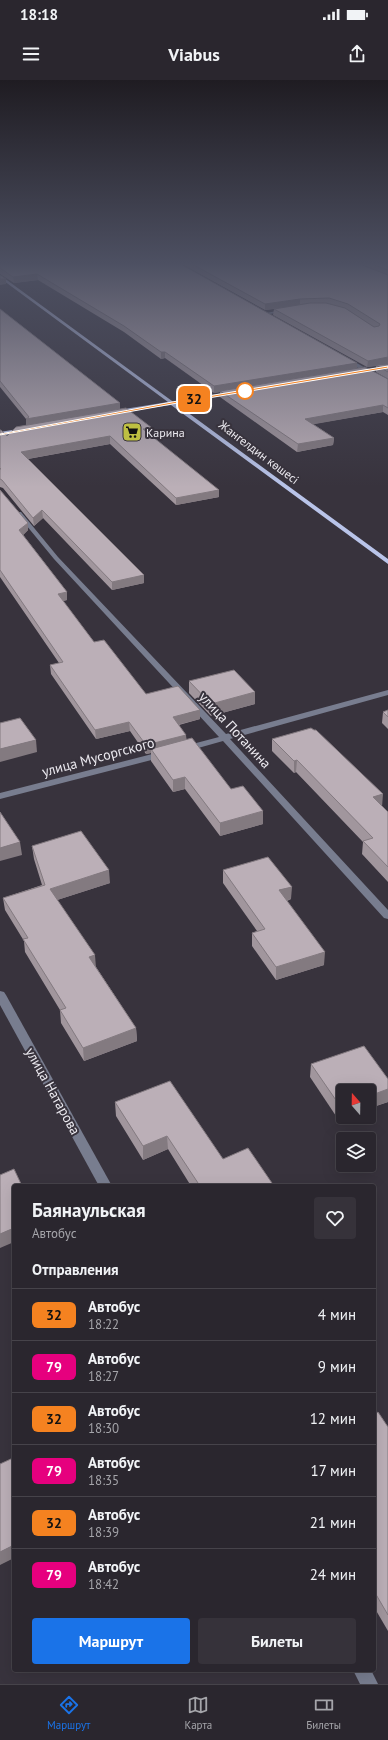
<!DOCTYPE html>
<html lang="ru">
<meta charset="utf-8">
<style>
body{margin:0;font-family:"PT Sans",sans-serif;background:#36323a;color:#f1f3f6;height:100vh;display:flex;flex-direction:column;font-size:15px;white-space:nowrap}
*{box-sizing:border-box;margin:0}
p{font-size:13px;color:#a5a5aa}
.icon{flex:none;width:22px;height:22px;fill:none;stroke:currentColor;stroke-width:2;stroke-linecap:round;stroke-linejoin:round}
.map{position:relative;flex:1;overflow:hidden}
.sheet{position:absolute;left:12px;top:1104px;width:364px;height:488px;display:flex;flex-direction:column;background:#2a262e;border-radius:4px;box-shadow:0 4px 16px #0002,0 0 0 1px #46434a}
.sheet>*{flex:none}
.badge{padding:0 8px;border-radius:6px;font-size:14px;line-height:26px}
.needle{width:26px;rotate:340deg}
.buttons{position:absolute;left:336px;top:1004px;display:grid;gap:8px}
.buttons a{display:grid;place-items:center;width:40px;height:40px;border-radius:4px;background:#2a262e;box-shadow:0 4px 16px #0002,0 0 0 1px #46434a;font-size:20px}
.map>.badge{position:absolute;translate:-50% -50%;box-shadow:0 0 0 2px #fff}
h2{padding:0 20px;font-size:15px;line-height:36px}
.round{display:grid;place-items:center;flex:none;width:42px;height:42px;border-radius:4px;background:#36323a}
.head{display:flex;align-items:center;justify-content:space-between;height:68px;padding:0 20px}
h1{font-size:19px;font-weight:800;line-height:30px}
.cta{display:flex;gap:8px;margin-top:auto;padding:8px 20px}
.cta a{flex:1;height:46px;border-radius:4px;background:#1a73e8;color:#fff;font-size:16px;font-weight:800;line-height:46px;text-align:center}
.cta a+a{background:#36323a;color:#f1f3f6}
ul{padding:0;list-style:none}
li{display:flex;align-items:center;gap:12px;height:52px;padding:0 20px;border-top:1px solid #46434a}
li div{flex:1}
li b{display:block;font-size:15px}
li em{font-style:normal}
li .badge{min-width:44px;font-weight:700;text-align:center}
.status{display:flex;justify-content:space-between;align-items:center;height:28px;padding:0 20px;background:#2a262e;direction:ltr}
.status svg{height:11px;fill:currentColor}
header{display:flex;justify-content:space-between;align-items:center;height:52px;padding:0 20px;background:#2a262e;font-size:18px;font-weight:800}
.dock{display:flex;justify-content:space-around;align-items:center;height:56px;border-top:1px solid #46434a;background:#2a262e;font-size:11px;color:#a5a5aa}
.dock a{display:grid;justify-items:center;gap:2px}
.dock .active{color:#1a73e8}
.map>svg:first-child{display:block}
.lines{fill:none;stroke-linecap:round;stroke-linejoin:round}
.minor{fill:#787d8f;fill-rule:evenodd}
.major{fill:#b9c4e9;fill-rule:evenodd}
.wall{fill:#a1969d;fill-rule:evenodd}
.shaded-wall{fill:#837a80}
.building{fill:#bbafb7;stroke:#837a80}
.line{fill:#f58220;stroke:#fff}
.stop-dot{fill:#fff;stroke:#f58220;stroke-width:2}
.labels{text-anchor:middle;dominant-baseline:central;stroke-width:4;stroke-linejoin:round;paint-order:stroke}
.far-poi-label{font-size:12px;fill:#eceaf0;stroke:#38333d;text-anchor:start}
.far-street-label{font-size:12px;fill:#eceaf0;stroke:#38333d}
.street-label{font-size:14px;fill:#eceaf0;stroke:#38333d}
</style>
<div class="status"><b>18:18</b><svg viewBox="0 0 49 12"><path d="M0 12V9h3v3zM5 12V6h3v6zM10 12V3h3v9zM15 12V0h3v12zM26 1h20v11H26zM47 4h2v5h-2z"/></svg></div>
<header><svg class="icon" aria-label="menu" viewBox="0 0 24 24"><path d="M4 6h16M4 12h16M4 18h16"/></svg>Viabus<svg class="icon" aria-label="share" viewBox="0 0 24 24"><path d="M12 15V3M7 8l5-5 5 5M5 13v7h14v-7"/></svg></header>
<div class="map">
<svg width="388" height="1604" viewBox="0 0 388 1604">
<rect width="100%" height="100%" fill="#38333d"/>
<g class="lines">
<g class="minor">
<path d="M287,229L289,231L263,235L261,234Z"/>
<path d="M344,278H348L388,301V305L344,280Z"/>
<path d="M233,311L235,312V314L172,325L169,323Z"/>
<path d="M17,432H21L58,477L226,654L388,610V615L230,659L388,830V839L384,838L223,661L184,672L181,671L180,669L181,667L219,657L54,479L17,434Z"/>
<path d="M164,671L167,672L168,674L167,676L0,719V713Z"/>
<path d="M0,911L4,912L6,915L112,1106H99L0,925Z"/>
<path d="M353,1590H371L378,1604H360Z"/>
</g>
<g class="major">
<path d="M0,195L388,479V484L171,325L116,333L115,332L118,330L168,322L0,198Z"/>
<path d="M24,348L26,349V351L0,356V352Z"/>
</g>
</g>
<g class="wall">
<path d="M0,183L357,288L388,299V335L383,332L313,344L334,358L333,365L297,372L220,317V312L214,313L165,278L161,279L124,252L38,200L14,203L0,194Z"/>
<path d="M180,183H388V284L380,285L388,284V299L376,292V286L367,287L273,235L274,229L265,230ZM345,229L348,230L374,247Z"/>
<path d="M0,229L120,323V329L152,348V355H150L219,417L176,425L110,364L28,379L144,503L112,510L43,438L34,446L3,408L0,407V350L7,356L26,345V339L0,307Z"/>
<path d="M0,410L28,443V450L23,455L67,512V520L63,521L94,562L146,614L200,639L179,645L187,660L231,709L263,731V744L220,756L185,709L173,712L151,681V673L146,674L130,651L96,659L51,594L50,585L59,583L0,497Z"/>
<path d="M189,601L255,612V624L211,636L189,613Z"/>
<path d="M388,630V649L382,643L383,632Z"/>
<path d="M272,659L382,726L388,732V802L362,774L363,762L296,692L294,693L272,671Z"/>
<path d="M32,766L110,803L57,820L96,887L136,948L137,961L84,981L61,943L60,930L25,872L24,861L5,830L3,818L42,805L34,779Z"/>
<path d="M223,790L291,819L287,821L324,885L276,900L252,866V853L257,851L223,803Z"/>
<path d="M311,984L388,999V1022L338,1039L310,997Z"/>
<path d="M115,1022L223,1079L274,1106H191L168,1069L143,1080L116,1036Z"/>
<path d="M374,1335L388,1347V1551L374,1527Z"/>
</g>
<g class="shaded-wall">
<path d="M0,183H20L0,185Z"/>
<path d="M37,194L38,200L14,203L13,197Z"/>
<path d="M0,199H6V204L0,205Z"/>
<path d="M300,219V225L265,230V224Z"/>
<path d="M161,272H165V278L161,279Z"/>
<path d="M388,277V284L367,287L368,281Z"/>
<path d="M357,283V289L220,311V312L214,313V306Z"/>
<path d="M120,323V329L26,346V339Z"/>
<path d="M383,325V332L304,346L305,339Z"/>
<path d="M152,348V355L143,357V349Z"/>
<path d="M110,356V364L22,380L21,372Z"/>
<path d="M334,358L333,365L297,372L298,364Z"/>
<path d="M219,410V417L176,425V418Z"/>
<path d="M42,430L43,438L34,446L33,438Z"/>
<path d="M28,443V450L20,458L19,450Z"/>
<path d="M144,495V503L112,510V502Z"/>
<path d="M67,512V520L58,522V514Z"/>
<path d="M255,612V624L211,636V624Z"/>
<path d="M200,630V639L173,646V637Z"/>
<path d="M129,642L130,651L96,659L95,650Z"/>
<path d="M186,655L187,664L151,669V673L146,674V665Z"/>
<path d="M36,660L37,672L0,682V669Z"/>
<path d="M297,680L296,692L294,693V681Z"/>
<path d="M185,697V709L173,712V700Z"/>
<path d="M383,714L382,727L373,717Z"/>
<path d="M263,731V744L220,756V743Z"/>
<path d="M20,762L22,775L0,781V768Z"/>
<path d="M109,790L110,803L51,822L50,809Z"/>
<path d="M292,807L291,819L278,823L279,810Z"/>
<path d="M325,872L324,885L276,900V887Z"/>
<path d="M95,875L96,888L89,877Z"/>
<path d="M136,948L137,961L84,981L83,968Z"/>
<path d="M388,1009V1022L369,1028V1016Z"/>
<path d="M343,1025V1037H345L338,1039L340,1026Z"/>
<path d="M167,1056L168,1069L143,1080V1066Z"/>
<path d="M14,1148V1162L0,1168V1154Z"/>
<path d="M14,1465V1478L0,1485V1472Z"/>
</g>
<g class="building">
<path d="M14,183H179L357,283L214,306L165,272H161L124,246L37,194L13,197L0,188V185Z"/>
<path d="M190,183H357L388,195V277L368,281L274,229L310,223H326L345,228L374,247L379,246L380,244L348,224L329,218L300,219L265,224Z"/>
<path d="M369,183H388V190Z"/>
<path d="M0,195L6,199H0Z"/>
<path d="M0,229L120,323L26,339L29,337L0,301Z"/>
<path d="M388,284V292L376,285Z"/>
<path d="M365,287L388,299V328L383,325L305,339L334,358L298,364L220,311Z"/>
<path d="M126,328L152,348L143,349L219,410L176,418L110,356L21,372L144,495L112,502L42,430L33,438L2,400L0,399V389H1L0,388V350H1L7,356L16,347Z"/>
<path d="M0,410L28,443L19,450L67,512L58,514L94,562L104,560L146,614L178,606L200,630L173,637L186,655L146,665L129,642L95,650L50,585L63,582L0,490Z"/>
<path d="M234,590L255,612L211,624L189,601Z"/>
<path d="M388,630V637L383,632Z"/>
<path d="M20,638L36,660L0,669V643Z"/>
<path d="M311,648L314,650H316L383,714L373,717L388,732V787L363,761L373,758L297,680L294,681L272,659Z"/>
<path d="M192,658L231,709L243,706L263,731L220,743L185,697L173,700L151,669Z"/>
<path d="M0,732L20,762L0,768Z"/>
<path d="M81,751L109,790L50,809L95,875L89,877L136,948L83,968L60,930L66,928L23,859L28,858L3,818L45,805L32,766Z"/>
<path d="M268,777L292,807L279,810L325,872L276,887L252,853L265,849L223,790Z"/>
<path d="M364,966L388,999V1009L369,1016V1011H343V1025L340,1026L311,984Z"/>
<path d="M170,1001L223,1079L248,1068L274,1106H200L167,1056L143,1066L115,1022Z"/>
<path d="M14,1089L22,1106H14V1148L0,1154V1095Z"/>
<path d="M378,1332L388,1347V1535L374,1511V1335Z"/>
<path d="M13,1378L14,1381V1465L0,1472V1384Z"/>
</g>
<linearGradient id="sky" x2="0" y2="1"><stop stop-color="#1f1c22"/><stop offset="0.45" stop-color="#4d5062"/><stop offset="1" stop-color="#4d5062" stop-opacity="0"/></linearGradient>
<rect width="388" height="407" fill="url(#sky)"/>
<path class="line" d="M388,286V288L172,324L0,355V354L172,322Z"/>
<defs>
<symbol id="supermarket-square" viewBox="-11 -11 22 22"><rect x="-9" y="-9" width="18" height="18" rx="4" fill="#bebf42" stroke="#38333d"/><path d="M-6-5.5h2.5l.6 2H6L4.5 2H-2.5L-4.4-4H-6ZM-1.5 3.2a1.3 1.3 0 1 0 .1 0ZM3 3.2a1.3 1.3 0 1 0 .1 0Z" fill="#111"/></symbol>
</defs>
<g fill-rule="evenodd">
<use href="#supermarket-square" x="121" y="341" width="22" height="22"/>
</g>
<circle class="stop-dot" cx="245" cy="311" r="8"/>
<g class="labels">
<g class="far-poi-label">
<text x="146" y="352">Карина</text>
</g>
<g class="far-street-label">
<text transform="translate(259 372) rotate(37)">Жангелдин көшесі</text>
</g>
<g class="street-label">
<text transform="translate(235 650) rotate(47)">улица Потанина</text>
<text transform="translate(98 677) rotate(-15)">улица Мусоргского</text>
<text transform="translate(53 1011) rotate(61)">улица Натарова</text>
</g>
</g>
</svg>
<div class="buttons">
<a><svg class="needle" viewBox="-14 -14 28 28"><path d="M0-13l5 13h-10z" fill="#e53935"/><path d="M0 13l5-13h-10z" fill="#a5a5aa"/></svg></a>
<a><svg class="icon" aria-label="layers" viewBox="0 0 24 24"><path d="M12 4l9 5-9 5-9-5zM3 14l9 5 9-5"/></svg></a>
</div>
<b class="badge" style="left:194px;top:319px;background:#f58220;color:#111">32</b>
<section class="sheet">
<div class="head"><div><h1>Баянаульская</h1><p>Автобус</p></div><a class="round"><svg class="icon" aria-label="heart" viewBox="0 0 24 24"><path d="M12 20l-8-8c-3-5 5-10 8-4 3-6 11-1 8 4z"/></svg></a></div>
<h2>Отправления</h2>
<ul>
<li><span class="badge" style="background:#f58220;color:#111">32</span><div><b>Автобус</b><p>18:22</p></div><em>4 мин</em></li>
<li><span class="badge" style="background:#e6007e;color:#fff">79</span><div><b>Автобус</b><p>18:27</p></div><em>9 мин</em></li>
<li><span class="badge" style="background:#f58220;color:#111">32</span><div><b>Автобус</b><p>18:30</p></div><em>12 мин</em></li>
<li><span class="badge" style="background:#e6007e;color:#fff">79</span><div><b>Автобус</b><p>18:35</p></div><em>17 мин</em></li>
<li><span class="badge" style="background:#f58220;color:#111">32</span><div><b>Автобус</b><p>18:39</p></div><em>21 мин</em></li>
<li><span class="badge" style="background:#e6007e;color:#fff">79</span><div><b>Автобус</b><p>18:42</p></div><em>24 мин</em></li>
</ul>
<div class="cta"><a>Маршрут</a><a>Билеты</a></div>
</section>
</div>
<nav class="dock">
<a class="active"><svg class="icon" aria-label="directions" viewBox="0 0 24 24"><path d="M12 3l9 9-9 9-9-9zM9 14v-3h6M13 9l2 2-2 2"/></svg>Маршрут</a>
<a><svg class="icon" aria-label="map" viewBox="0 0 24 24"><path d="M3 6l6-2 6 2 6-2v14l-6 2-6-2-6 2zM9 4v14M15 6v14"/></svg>Карта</a>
<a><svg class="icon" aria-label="tickets" viewBox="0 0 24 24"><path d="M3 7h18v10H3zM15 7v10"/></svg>Билеты</a>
</nav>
